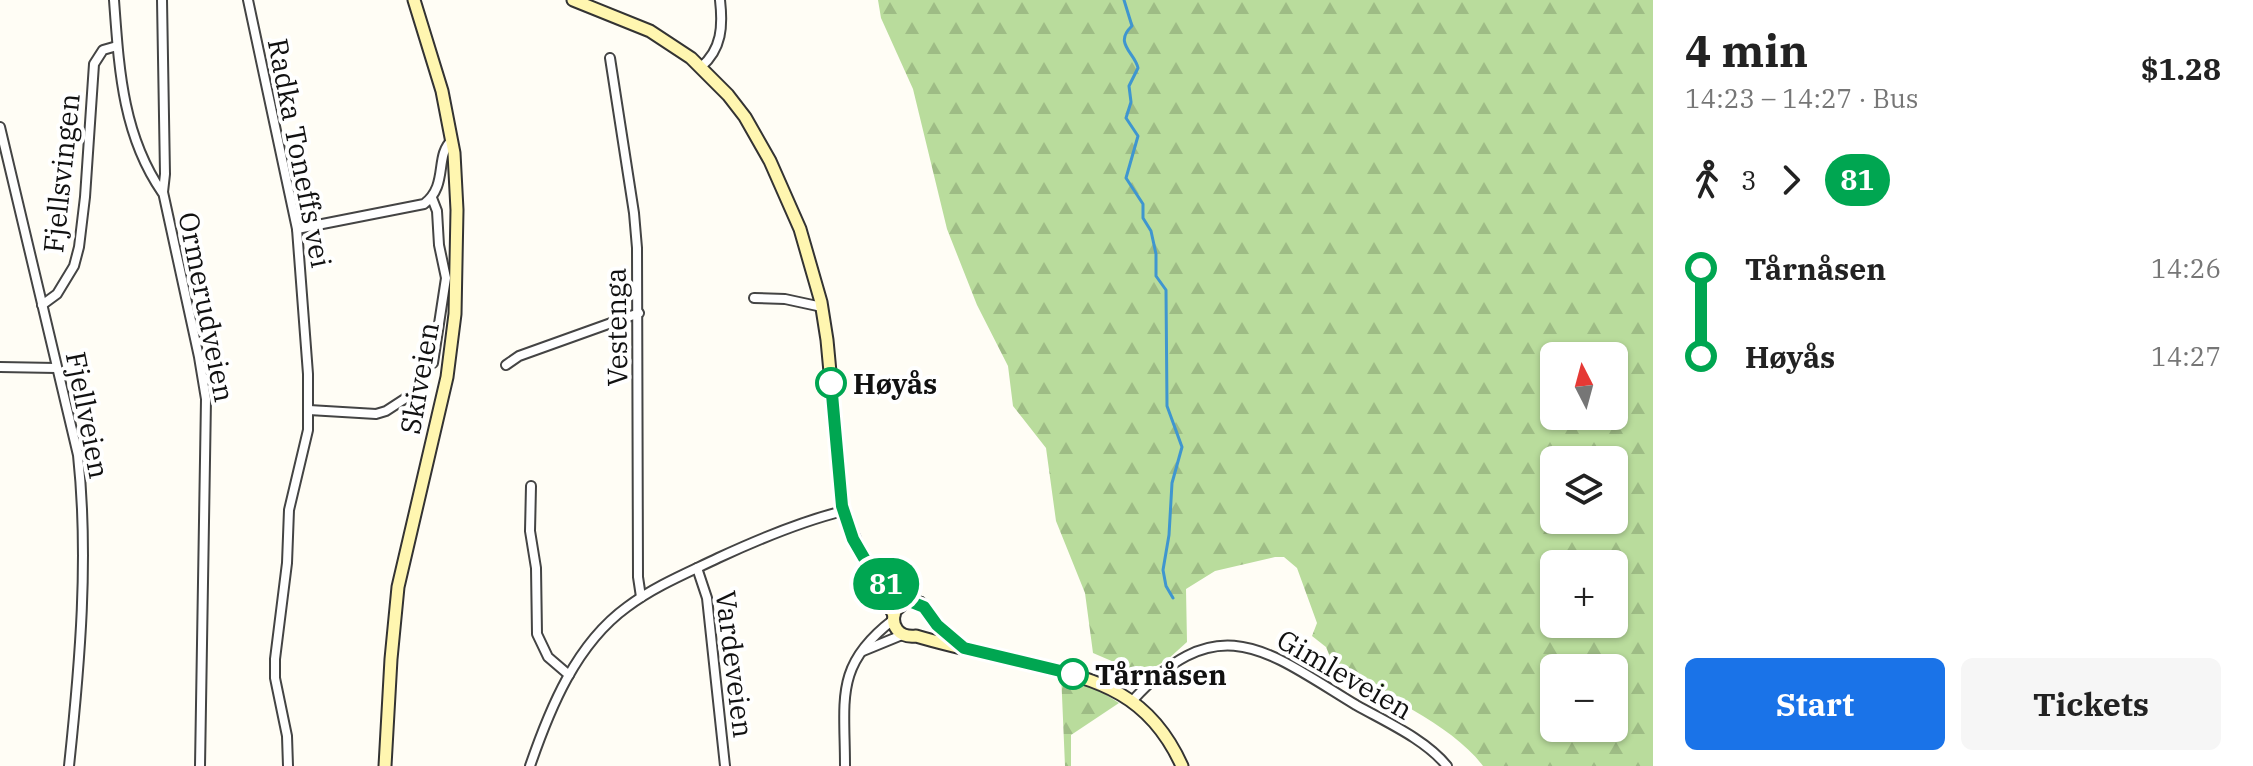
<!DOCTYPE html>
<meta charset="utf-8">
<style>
body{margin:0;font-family:"IBM Plex Serif",serif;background:#f6f6f6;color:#222;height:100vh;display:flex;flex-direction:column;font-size:30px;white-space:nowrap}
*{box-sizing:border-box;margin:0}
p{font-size:26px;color:#767676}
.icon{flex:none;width:44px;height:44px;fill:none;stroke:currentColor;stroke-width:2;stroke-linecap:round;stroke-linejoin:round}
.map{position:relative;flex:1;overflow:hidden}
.sheet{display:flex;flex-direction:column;background:#fff;width:600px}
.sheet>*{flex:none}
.badge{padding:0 16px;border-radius:26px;font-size:28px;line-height:52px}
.needle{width:52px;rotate:354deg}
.tools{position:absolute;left:1540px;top:342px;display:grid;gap:16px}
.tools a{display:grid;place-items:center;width:88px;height:88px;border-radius:12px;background:#fff;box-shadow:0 2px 6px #0004;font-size:40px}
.map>.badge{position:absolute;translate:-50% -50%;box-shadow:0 0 0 4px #fff}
.legs{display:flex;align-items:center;gap:12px;height:88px;padding:0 32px;font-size:26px}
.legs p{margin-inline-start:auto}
.overview{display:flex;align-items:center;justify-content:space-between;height:136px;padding:0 32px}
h1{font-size:44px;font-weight:800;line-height:60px}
.action{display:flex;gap:16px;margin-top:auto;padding:16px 32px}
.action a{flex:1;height:92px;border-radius:12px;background:#1a73e8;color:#fff;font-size:32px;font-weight:800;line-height:92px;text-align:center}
.action a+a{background:#f6f6f6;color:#222}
ul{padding:0 32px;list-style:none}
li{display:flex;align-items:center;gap:28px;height:88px;font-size:30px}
li i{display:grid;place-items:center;width:12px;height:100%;margin:0 10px;background:currentColor}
li i::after{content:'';width:20px;height:20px;margin:-10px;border:6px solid;border-radius:50%;background:#fff}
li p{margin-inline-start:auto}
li:first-child i{background:linear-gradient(#0000 50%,currentColor 0)}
li:last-child i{background:linear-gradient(currentColor 50%,#0000 0)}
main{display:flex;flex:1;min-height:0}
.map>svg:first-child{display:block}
.forest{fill:url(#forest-firs);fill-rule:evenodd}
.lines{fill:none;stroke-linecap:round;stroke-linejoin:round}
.stream{stroke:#3f96cf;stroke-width:3}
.street-casing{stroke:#444;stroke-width:12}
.secondary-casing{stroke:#333;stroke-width:15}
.street{stroke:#fff;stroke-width:8}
.secondary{stroke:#fff6b0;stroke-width:11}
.line-1-casing{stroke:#fff;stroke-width:18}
.line-1{stroke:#00a651;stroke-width:12}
.stop-1-dot{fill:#fff;stroke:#00a651;stroke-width:4}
.labels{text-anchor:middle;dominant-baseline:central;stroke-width:8;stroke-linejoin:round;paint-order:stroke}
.street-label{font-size:28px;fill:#111;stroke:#fff}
.stop-label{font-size:28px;font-weight:bold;fill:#111;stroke:#fff;text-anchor:start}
</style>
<main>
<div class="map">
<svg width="1653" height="766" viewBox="0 0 1653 766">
<defs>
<pattern id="forest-firs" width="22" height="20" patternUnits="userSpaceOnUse" patternTransform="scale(2)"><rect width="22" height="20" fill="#b9dc9c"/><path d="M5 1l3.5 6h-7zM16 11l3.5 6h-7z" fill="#9ebc85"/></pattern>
</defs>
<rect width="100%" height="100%" fill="#fffdf5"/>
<g class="forest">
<path d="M878,0H1653V766H1483C1453,725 1380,693 1335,669L1326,647L1312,636L1317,623L1297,568L1284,557H1275L1215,571L1186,589L1187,642L1167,660L1142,674L1093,653L1085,593L1056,521L1046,448L1013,406L1008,366L977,305L947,229L913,89L881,18ZM1554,356H1614V416H1554ZM1554,460H1614V520H1554ZM1554,564H1614V624H1554ZM1554,668H1614V728H1554Z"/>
<path d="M1061,672L1089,684L1119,703L1071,735V766H1065Z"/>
</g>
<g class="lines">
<path class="stream" d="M1124,0L1132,26C1113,43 1135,53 1138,68L1129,86L1131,102L1126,118L1138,136L1126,178L1143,204V218L1151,231L1156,254V276L1166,290L1167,406L1182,447L1172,483L1169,535L1163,570L1166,586L1173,598"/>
<defs>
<g id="street">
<path d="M114,0C119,67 122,134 162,192"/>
<path d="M162,0L165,174L163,192L199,357L206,399L200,766"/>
<path d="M248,0L297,229L308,374V430L289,510L287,563L275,659V678L287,736L288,766"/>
<path d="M610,58L634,213L637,248L638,577L641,597"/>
<path d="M701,67C722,49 723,26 720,0"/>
<path d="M0,127L78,455C89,558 80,663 69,766"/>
<path d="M432,198L437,211L439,245L446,278L433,363"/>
<path d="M297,229L424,204C449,185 434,156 452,140"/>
<path d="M754,298L785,299L822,307"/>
<path d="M42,305L57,294L74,266L79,247L85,197L94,64L103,50L117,46"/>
<path d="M506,365L519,356L639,313"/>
<path d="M0,367L56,368"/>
<path d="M309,410L376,414L386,411L406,398"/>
<path d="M531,486L530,531L536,568L537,634L548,657L569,675"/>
<path d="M697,568L707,598L725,766"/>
<path d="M863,651L902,635"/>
<path d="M1133,700C1219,606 1267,651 1356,705C1386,722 1425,739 1447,766"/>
<path d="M530,766C550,708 576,644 627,607C655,586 687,573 718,558C759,539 799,522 843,511"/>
<path d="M845,766C845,699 834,665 893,620"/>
</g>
<g id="secondary">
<path d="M573,0L650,31L691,58L728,95L745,117L770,161L800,229L821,302L827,340L843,511L859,550L894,615"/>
<path d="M875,577L909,601"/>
<path d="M964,648L937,625L920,603L905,602L895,611C890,626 899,638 916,636C953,647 992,655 1030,664C1101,680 1150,695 1182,766"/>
<path d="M385,766L391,659L398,587L447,377L455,314L457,210L454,153L442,91L414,0"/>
</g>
</defs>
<use href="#street" class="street-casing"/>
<use href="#secondary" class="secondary-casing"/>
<use href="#street" class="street"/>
<use href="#secondary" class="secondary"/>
</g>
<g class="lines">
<defs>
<path id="line-1" d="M831,383L842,506L853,539L875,577L909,601L924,607L937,625L964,648L1073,674"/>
</defs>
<use href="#line-1" class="line-1-casing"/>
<use href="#line-1" class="line-1"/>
</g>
<g class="stop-1-dot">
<circle cx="831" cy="383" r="14"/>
<circle cx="1073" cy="674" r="14"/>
</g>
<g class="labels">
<g class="street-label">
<text transform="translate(300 153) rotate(79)">Radka Toneffs vei</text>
<text transform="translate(61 173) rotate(-84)">Fjellsvingen</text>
<text transform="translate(207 307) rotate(79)">Ormerudveien</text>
<text transform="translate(616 327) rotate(-91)">Vestenga</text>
<text transform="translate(419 378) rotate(-80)">Skiveien</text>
<text transform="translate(88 415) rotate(79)">Fjellveien</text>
<text transform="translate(735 664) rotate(83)">Vardeveien</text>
<text transform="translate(1345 674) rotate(30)">Gimleveien</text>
</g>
<g class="stop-label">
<text x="853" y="383">Høyås</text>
<text x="1095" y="674">Tårnåsen</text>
</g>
</g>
</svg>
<div class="tools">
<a><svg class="needle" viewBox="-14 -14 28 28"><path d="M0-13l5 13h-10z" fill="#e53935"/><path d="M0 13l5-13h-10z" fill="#767676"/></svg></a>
<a><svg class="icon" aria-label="layers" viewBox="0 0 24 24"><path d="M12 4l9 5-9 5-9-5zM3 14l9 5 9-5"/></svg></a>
<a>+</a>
<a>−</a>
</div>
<b class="badge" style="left:886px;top:584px;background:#00a651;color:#fff">81</b>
</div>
<section class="sheet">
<div class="overview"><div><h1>4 min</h1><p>14:23 – 14:27 · Bus</p></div><b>$1.28</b></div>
<div class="legs"><svg class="icon" aria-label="walk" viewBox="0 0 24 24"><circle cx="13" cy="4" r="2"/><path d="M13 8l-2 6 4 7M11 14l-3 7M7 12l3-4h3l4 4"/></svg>3<svg class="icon" aria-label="forward" viewBox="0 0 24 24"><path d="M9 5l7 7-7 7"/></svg><b class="badge" style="background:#00a651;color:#fff">81</b></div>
<ul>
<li><i style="color:#00a651"></i><b>Tårnåsen</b><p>14:26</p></li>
<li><i style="color:#00a651"></i><b>Høyås</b><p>14:27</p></li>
</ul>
<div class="action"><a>Start</a><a>Tickets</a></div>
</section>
</main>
